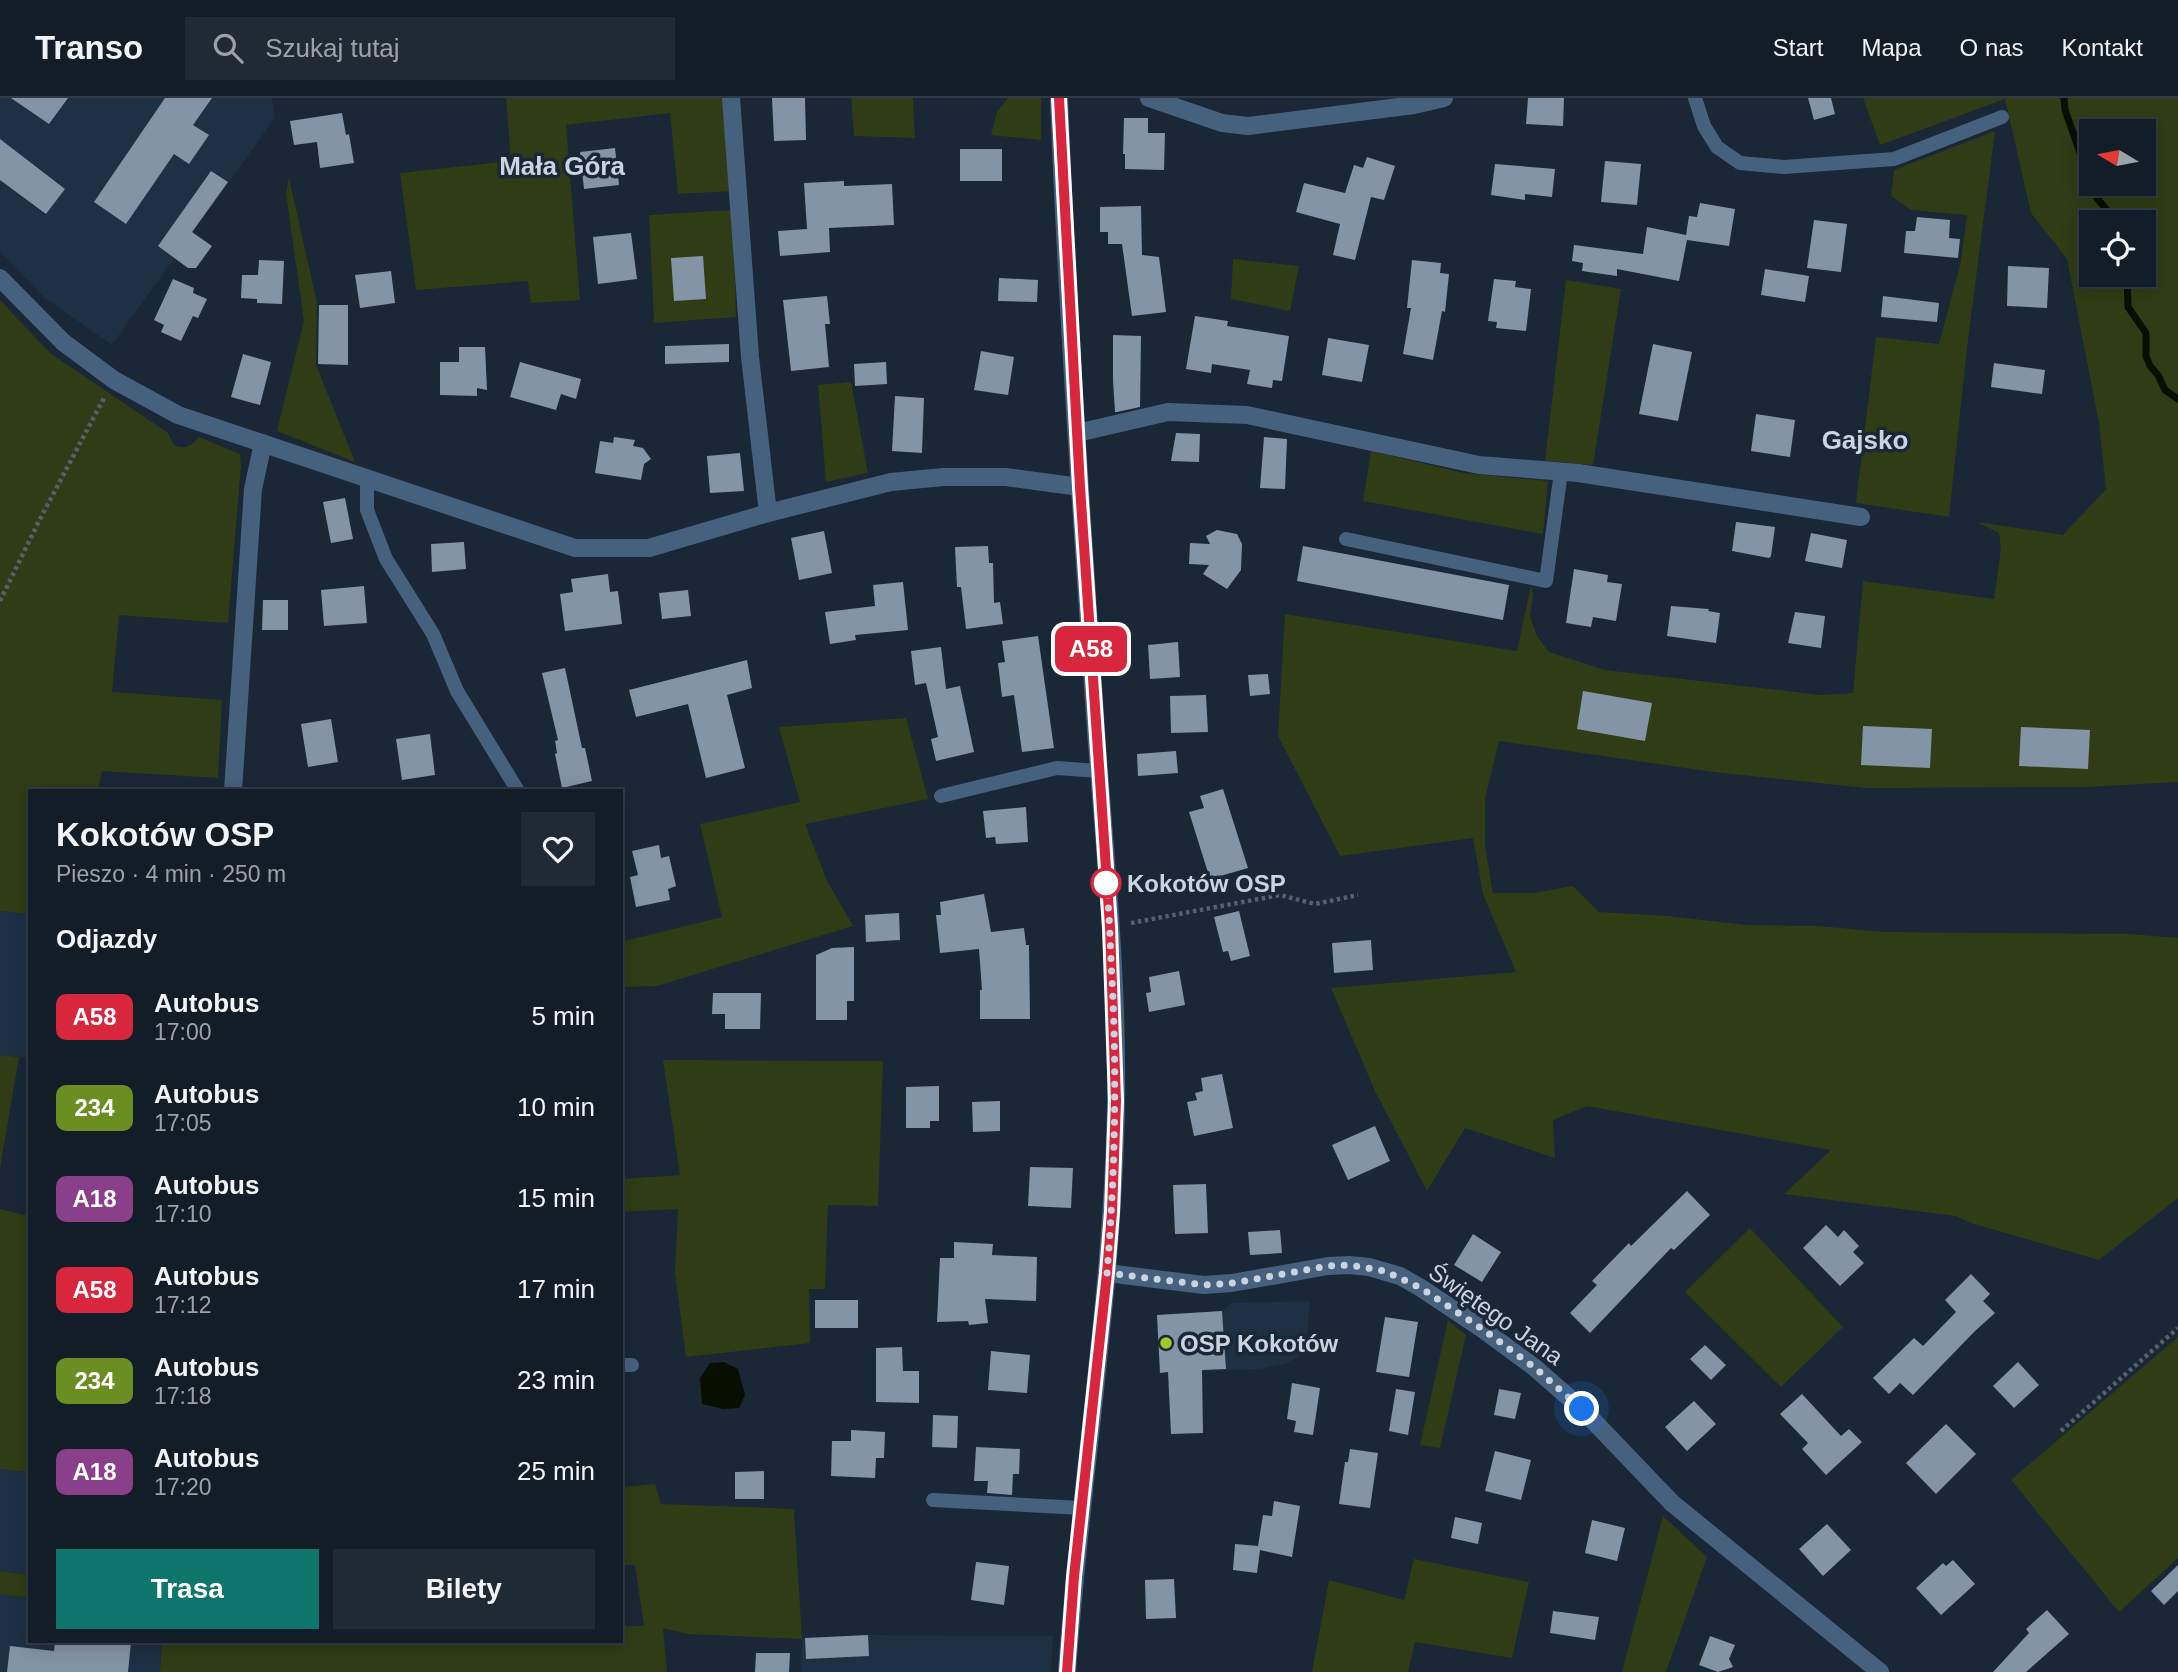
<!DOCTYPE html>
<html lang="pl">
<meta charset="utf-8">
<style>
body{margin:0;font-family:Helvetica,sans-serif;background:#202a34;color:#f1f3f6;height:100vh;display:flex;flex-direction:column;font-size:26px;white-space:nowrap}
*{box-sizing:border-box;margin:0}
p{font-size:23px;color:#9da2a8}
.icon{flex:none;width:38px;height:38px;fill:none;stroke:currentColor;stroke-width:2;stroke-linecap:round;stroke-linejoin:round}
.map{position:relative;flex:1;overflow:hidden}
.drawer{position:absolute;left:28px;top:691px;width:595px;height:854px;display:flex;flex-direction:column;background:#131d28;border-radius:0px;box-shadow:0 4px 18px #0003,0 0 0 2px #323b45}
.drawer>*{flex:none}
.badge{padding:0 14px;border-radius:10px;font-size:24px;line-height:46px}
.needle{width:46px;rotate:280deg}
.fabs{position:absolute;left:2079px;top:21px;display:grid;gap:14px}
.fabs a{display:grid;place-items:center;width:77px;height:77px;border-radius:0px;background:#131d28;box-shadow:0 4px 18px #0003,0 0 0 2px #323b45;font-size:35px}
.you{position:absolute;width:35px;height:35px;margin:-18px;border:5px solid #fff;border-radius:50%;background:#1a73e8;box-shadow:0 0 0 10px #1a73e833}
.map>.badge{position:absolute;translate:-50% -50%;box-shadow:0 0 0 4px #fff}
h2{padding:0 28px;font-size:26px;line-height:63px}
.round{display:grid;place-items:center;flex:none;width:74px;height:74px;border-radius:0px;background:#202a34}
.head{display:flex;align-items:center;justify-content:space-between;height:119px;padding:0 28px}
h1{font-size:33px;font-weight:800;line-height:52px}
.primary-button{display:flex;gap:14px;margin-top:auto;padding:14px 28px}
.primary-button a{flex:1;height:80px;border-radius:0px;background:#0f766e;color:#fff;font-size:28px;font-weight:800;line-height:80px;text-align:center}
.primary-button a+a{background:#202a34;color:#f1f3f6}
ul{padding:0;list-style:none}
li{display:flex;align-items:center;gap:21px;height:91px;padding:0 28px}
li div{flex:1}
li b{display:block;font-size:26px}
li em{font-style:normal}
li .badge{min-width:77px;font-weight:700;text-align:center}
header{display:flex;align-items:center;gap:42px;box-sizing:border-box;height:98px;padding:0 35px;background:#131d28;border-bottom:2px solid #323b45}
header strong{font-size:33px}
nav{display:flex;gap:38px;margin-inline-start:auto;font-size:24px}
.search{width:490px;height:63px;background:#202a34;display:flex;align-items:center;gap:18px;box-sizing:border-box;padding:0 24px;border-radius:0px;color:#9da2a8;font-size:26px}
.map>svg:first-child{display:block}
.built{fill:#1d3044}
.green{fill:#303c15;fill-rule:evenodd}
.water{fill:#080f00}
.lines{fill:none;stroke-linecap:round;stroke-linejoin:round}
.stream{stroke:#080f00;stroke-width:7}
.building{fill:#8394a6}
.path{stroke:#55616e;stroke-width:4.5;stroke-dasharray:3.5 3.5;stroke-linecap:butt}
.service{stroke:#46617e;stroke-width:14}
.minor{stroke:#46617e;stroke-width:18}
.tertiary{stroke:#46617e;stroke-width:18}
.line-casing{stroke:#fff;stroke-width:16}
.line{stroke:#d7263d;stroke-width:10}
.walk{stroke:#cbd4de;stroke-width:7;stroke-dasharray:0 12.6}
.stop-dot{fill:#fff;stroke:#d7263d;stroke-width:3.5}
.poi-dot{fill:#a1c92a;stroke:#192736;stroke-width:2.5}
.labels{text-anchor:middle;dominant-baseline:central;stroke-width:7;stroke-linejoin:round;paint-order:stroke}
.stop-label{font-size:24px;font-weight:bold;fill:#cbd4de;stroke:#192736;text-anchor:start}
.street-label{font-size:24px;fill:#cbd4de;stroke:#192736}
.poi-label{font-size:24px;font-weight:bold;fill:#cbd4de;stroke:#192736;text-anchor:start}
.neighbourhood-label{font-size:26px;font-weight:bold;fill:#cbd4de;stroke:#192736}
</style>
<header>
<strong>Transo</strong>
<div class="search"><svg class="icon" aria-label="search" viewBox="0 0 24 24"><circle cx="10" cy="10" r="6"/><path d="M15 15l6 6"/></svg>Szukaj tutaj</div>
<nav><a>Start</a><a>Mapa</a><a>O nas</a><a>Kontakt</a></nav>
</header>
<div class="map">
<svg width="2178" height="1574" viewBox="0 0 2178 1574">
<rect width="100%" height="100%" fill="#192736"/>
<g class="built">
<path d="M0,0H272L275,20L112,247L46,201L0,154Z"/>
<path d="M0,813L30,816V960L0,957Z"/>
<path d="M1310,1203L1308,1231L1300,1257L1286,1266L1259,1271L1160,1275L1157,1217L1222,1213L1231,1205Z"/>
<path d="M0,1371L30,1374V1477L0,1473Z"/>
<path d="M0,1496L30,1500V1544H162L160,1574H0Z"/>
<path d="M868,1537L1053,1538L1051,1574H801L802,1541Z"/>
</g>
<g class="green">
<path d="M506,0H725L732,93L678,96L670,15L566,27L580,202L531,205L528,183L416,192L400,75L511,63Z"/>
<path d="M851,0H913L915,40L854,38Z"/>
<path d="M1008,0H1041V42L991,37L997,14Z"/>
<path d="M1863,0H2178V684L2086,689L1866,690L1713,674L1499,643L1485,701V748L1493,795H1533L1573,788L1599,814L1667,818L1747,827L1819,828L1884,834L2129,836L2178,840V1100L2099,1162L1971,1125L1956,1118L1784,1096L1831,1052L1587,1008L1553,1022L1555,1060L1465,1030L1427,1093L1375,993L1331,890L1516,874L1483,796L1473,740L1340,758L1278,638L1285,516L1517,553L1531,487L1533,497L1530,518L1537,538L1549,554L1605,572L1820,597L1853,595L1863,483L1994,501L2001,450L1999,435L1977,424L2063,437L2106,391L2099,325L2067,161L2031,115L2005,1L1880,47ZM2091,33H2144V86H2091ZM2091,124H2144V177H2091Z"/>
<path d="M1995,33L1967,250L1949,419L1856,405L1876,239L1939,246L1961,163L1967,117L1911,112L1891,98L1894,72Z"/>
<path d="M289,80L317,205L316,267L355,364L277,333L304,223L286,96Z"/>
<path d="M733,112L736,219L654,225L649,117Z"/>
<path d="M1233,161L1299,168L1290,213L1231,201Z"/>
<path d="M1566,182L1621,191L1593,367L1545,363Z"/>
<path d="M0,202L50,255L168,335L174,347C185,352 192,348 199,339L240,356L241,368L228,525L119,517L112,594L222,602L218,680L102,673L98,693H30V816L0,813Z"/>
<path d="M851,284L868,375L826,384L818,287Z"/>
<path d="M1371,353L1464,375L1548,383L1543,436L1363,403Z"/>
<path d="M906,620L928,701L805,726L827,783L853,828L657,888L621,889V844L722,819L700,726L800,704L779,629Z"/>
<path d="M0,957L19,959L0,1070Z"/>
<path d="M663,962L883,963L878,1108L828,1107L825,1191H809L810,1245L686,1259L675,1175L678,1111L621,1114V1081L680,1077Z"/>
<path d="M0,1111L30,1118V1374L0,1371Z"/>
<path d="M1750,1130L1843,1229L1781,1289L1685,1194Z"/>
<path d="M1448,1222L1466,1237L1440,1350L1420,1347Z"/>
<path d="M2178,1239V1460L2119,1514L2011,1382Z"/>
<path d="M655,1386L661,1406L794,1411L802,1541L688,1536L663,1530L667,1574H160L162,1544H302V1546L330,1544H621V1528H644L635,1467H621V1389Z"/>
<path d="M1663,1418L1707,1459L1666,1574H1622Z"/>
<path d="M1414,1461L1529,1484L1512,1560L1415,1544L1408,1574H1312L1329,1482L1404,1502Z"/>
<path d="M0,1473L30,1477V1500L0,1496Z"/>
</g>
<path class="water" d="M724,1264L738,1271L745,1297L739,1310L723,1311L702,1306L700,1280L710,1265Z"/>
<g class="lines">
<g class="stream">
<path d="M2064,0L2065,12L2091,86"/>
<path d="M2091,86L2096,99L2117,124"/>
<path d="M2127,177L2128,209L2146,235V258L2150,268L2158,277L2165,292L2178,301"/>
</g>
</g>
<g class="building">
<path d="M11,0H68L49,26Z"/>
<path d="M165,0H212L193,27L209,37L189,66L174,56L126,126L94,104Z"/>
<path d="M772,0H805L806,42L774,43Z"/>
<path d="M1528,0H1564L1563,28L1526,26Z"/>
<path d="M1808,0H1831L1835,16L1814,22Z"/>
<path d="M342,15L346,37L349,36L354,65L320,70L317,44L294,47L290,23Z"/>
<path d="M1124,20H1148V35H1165L1164,72L1125,71V56H1123Z"/>
<path d="M0,41L65,91L46,116L0,82Z"/>
<path d="M615,50L619,87L584,91L580,54Z"/>
<rect x="960" y="51" width="42" height="32"/>
<path d="M1367,59L1395,68L1384,102L1371,99L1355,162L1333,157L1340,126L1296,114L1304,85L1345,95L1354,67L1363,70Z"/>
<path d="M1605,63L1641,66L1637,107L1601,104Z"/>
<path d="M1495,66L1555,71L1552,99L1525,96V102L1491,97Z"/>
<path d="M211,73L228,84L192,134L212,148L196,170H188L158,148Z"/>
<path d="M844,83V88L892,86L894,127L829,130L830,154L780,158L778,133L807,131L804,85Z"/>
<path d="M1700,105L1735,111L1729,148L1687,142L1679,183L1617,171V178L1582,173L1583,165L1572,163L1574,147L1643,156L1647,129L1686,137L1689,118L1697,119Z"/>
<path d="M1141,108L1142,157L1159,159L1166,214L1132,218L1122,146H1108V134H1100V109Z"/>
<path d="M1917,119L1950,122L1949,140L1960,141L1958,160L1904,155L1906,133H1915Z"/>
<path d="M1814,122L1847,126L1841,174L1807,170Z"/>
<path d="M631,135L637,181L598,186L593,139Z"/>
<path d="M703,158L706,201L674,203L671,160Z"/>
<path d="M259,162L284,163L282,206L257,205V201L241,200L242,177H258Z"/>
<path d="M1412,162L1441,165L1440,175L1449,176L1445,214L1442,213L1433,262L1403,256L1411,210H1407Z"/>
<path d="M2008,168L2049,170L2047,210L2007,208Z"/>
<path d="M1765,171L1809,178L1805,204L1761,197Z"/>
<path d="M391,173L395,205L360,210L355,177Z"/>
<path d="M999,180L1038,182L1037,204L998,203Z"/>
<path d="M173,181L194,190L193,195L207,201L198,220L193,218L181,243L161,234L164,227L154,222Z"/>
<path d="M1494,181L1516,183L1515,189L1531,191L1526,233L1496,230L1497,224L1488,223Z"/>
<path d="M827,198L830,226H825L829,269L791,273L783,202Z"/>
<path d="M1883,198L1939,205L1937,224L1881,219Z"/>
<path d="M319,207H348V267L318,266Z"/>
<path d="M1195,218L1228,223L1227,228L1289,238L1282,283L1273,282L1272,290L1247,286L1250,272L1212,266L1211,275L1186,271Z"/>
<path d="M1113,237L1141,238L1140,309L1117,314H1115L1113,282Z"/>
<path d="M1328,240L1369,247L1362,284L1322,277Z"/>
<path d="M729,246V264L665,266V248Z"/>
<path d="M1653,246L1692,254L1678,323L1639,316Z"/>
<path d="M459,249H485L487,292L477,290V298L440,297V264H459Z"/>
<path d="M981,253L1014,259L1008,297L974,292Z"/>
<path d="M243,256L271,264L260,307L231,299Z"/>
<path d="M520,264L581,281L576,301L561,296L556,312L510,299Z"/>
<path d="M886,264L887,286L855,288L854,266Z"/>
<path d="M1994,265L2045,272L2042,296L1991,289Z"/>
<path d="M895,298L924,300L922,355L892,353Z"/>
<path d="M1756,316L1795,322L1790,359L1751,353Z"/>
<path d="M1176,335L1200,336L1199,364L1171,363Z"/>
<path d="M614,339L635,342L633,348L643,350L651,361L644,366L641,382L595,375L600,343L613,345Z"/>
<path d="M1264,339L1287,341L1285,391L1260,390Z"/>
<path d="M740,355L744,393L710,395L707,358Z"/>
<path d="M345,400L353,441L331,445L323,404Z"/>
<path d="M1736,424L1775,429L1771,458L1769,460L1732,453Z"/>
<path d="M1217,432L1237,436L1242,446L1241,472L1227,491L1203,476L1209,467L1189,466L1190,445L1210,446L1206,438Z"/>
<path d="M824,433L832,475L799,482L791,440Z"/>
<path d="M1811,435L1847,442L1842,470L1805,463Z"/>
<path d="M464,444L466,471L432,474L431,446Z"/>
<path d="M988,448L989,465H993L994,505L1000,504L1003,526L966,531L961,489H957L955,449Z"/>
<path d="M1303,448L1509,487L1503,522L1297,483Z"/>
<path d="M1574,471L1608,477L1607,484L1622,486L1616,523L1593,519L1591,529L1566,525Z"/>
<path d="M608,476L610,494L618,493L622,526L565,533L560,496L573,494L571,481Z"/>
<path d="M903,484L908,532L855,537L856,542L830,546L825,514L875,508L873,487Z"/>
<path d="M364,488L367,525L324,528L321,492Z"/>
<path d="M688,492L691,518L662,521L659,495Z"/>
<path d="M263,502H288V532H262Z"/>
<path d="M1671,508L1709,511L1708,513L1720,515L1716,545L1667,538Z"/>
<path d="M1795,514L1825,518L1821,550L1788,545Z"/>
<path d="M1038,538L1054,650L1022,654L1014,597L1002,599L998,565L1005,564L1002,543Z"/>
<path d="M1178,544L1180,579L1150,581L1148,547Z"/>
<path d="M941,549L946,591L960,588L974,654L936,663L931,641L938,639L926,585L915,587L911,553Z"/>
<path d="M747,562L752,590L727,597L745,670L706,680L688,606L636,619L629,592Z"/>
<path d="M565,570L582,650H585L592,683L562,690L555,656L557,655L555,643L558,642L542,575Z"/>
<path d="M1268,576L1270,596L1250,598L1248,577Z"/>
<path d="M1583,593L1652,605L1645,643L1577,631Z"/>
<path d="M1206,597L1208,634L1171,635L1170,598Z"/>
<path d="M331,621L338,664L308,669L301,626Z"/>
<path d="M1863,628L1932,631L1930,670L1861,667Z"/>
<path d="M2021,629L2090,632L2088,671L2019,668Z"/>
<path d="M430,636L435,677L402,682L396,641Z"/>
<path d="M1176,653L1178,675L1138,678L1137,656Z"/>
<path d="M1223,691L1248,770L1210,781L1189,714L1204,710L1200,698Z"/>
<path d="M1026,709L1028,744L996,746L995,739L986,740L983,713Z"/>
<path d="M659,747L661,760L669,758L676,788L668,791L670,802L636,809L630,779L638,777L632,753Z"/>
<path d="M984,796L991,834L1024,830L1026,847H1029L1030,921H980V892H982L979,851L940,855L936,817H941L940,804Z"/>
<path d="M1239,813L1250,858L1231,863L1228,853L1223,854L1214,819Z"/>
<path d="M899,815L900,842L866,844L865,817Z"/>
<path d="M1371,842L1373,872L1334,875L1332,845Z"/>
<path d="M854,849V903H847V922H816V857L832,850Z"/>
<path d="M1179,873L1185,907L1149,914L1146,895L1151,894L1149,879Z"/>
<path d="M713,895H761L760,931H725V916H712Z"/>
<path d="M1222,976L1233,1030L1194,1038L1187,1004L1197,1002L1195,995L1203,993L1201,980Z"/>
<path d="M939,988V1023H930V1030H906V989Z"/>
<path d="M1000,1003V1033L973,1034L972,1004Z"/>
<path d="M1375,1028L1390,1063L1348,1082L1332,1047Z"/>
<path d="M1030,1069L1073,1070L1071,1110L1028,1108Z"/>
<path d="M1206,1086L1208,1135L1175,1136L1173,1087Z"/>
<path d="M1687,1093L1710,1117L1674,1152L1671,1150L1590,1235L1570,1215L1597,1187L1592,1183L1629,1145L1631,1148Z"/>
<path d="M1826,1127L1838,1139L1844,1132L1859,1148L1853,1154L1864,1165L1840,1188L1803,1150Z"/>
<path d="M1280,1132L1282,1155L1250,1157L1248,1134Z"/>
<path d="M1473,1136L1501,1154L1482,1184L1454,1167Z"/>
<path d="M954,1144L993,1146L992,1157L1037,1159L1036,1203L985,1201L988,1225L969,1227L968,1223L937,1224L940,1160H954Z"/>
<path d="M1971,1176L1990,1196L1983,1203L1995,1215L1975,1233L1913,1297L1900,1285L1889,1296L1873,1280L1914,1240L1923,1248L1956,1214L1945,1202Z"/>
<rect x="815" y="1202" width="43" height="28"/>
<path d="M1222,1213L1226,1271L1202,1272L1203,1335L1171,1336L1168,1274L1160,1275L1157,1217Z"/>
<path d="M1385,1219L1418,1224L1409,1279L1376,1274Z"/>
<path d="M1705,1247L1726,1267L1711,1282L1690,1261Z"/>
<path d="M902,1249L903,1273H919V1305L876,1304V1250Z"/>
<path d="M991,1253L1030,1257L1027,1295L988,1292Z"/>
<path d="M2018,1264L2039,1287L2014,1310L1993,1288Z"/>
<path d="M1292,1285L1320,1290L1313,1337L1294,1334L1296,1323L1287,1321Z"/>
<path d="M1396,1291L1415,1294L1408,1337L1389,1333Z"/>
<path d="M1499,1291L1521,1295L1515,1321L1494,1317Z"/>
<path d="M1802,1296L1841,1338L1849,1331L1862,1344L1826,1377L1802,1351L1808,1345L1780,1316Z"/>
<path d="M1694,1303L1716,1326L1687,1353L1665,1329Z"/>
<path d="M933,1317L958,1318L957,1350L932,1349Z"/>
<path d="M1946,1326L1976,1356L1936,1396L1906,1365Z"/>
<path d="M851,1332L885,1334L884,1360H876L875,1380L831,1378L832,1343H851Z"/>
<path d="M976,1349L1020,1351L1019,1376H1013L1012,1397L987,1395L988,1383H974Z"/>
<path d="M1350,1351L1378,1355L1370,1410L1339,1406L1345,1364H1348Z"/>
<path d="M1495,1353L1531,1362L1521,1402L1485,1393Z"/>
<path d="M764,1373V1401H735V1374Z"/>
<path d="M1274,1403L1300,1408L1292,1459L1260,1452L1257,1475L1233,1472L1235,1446L1258,1448L1263,1417L1272,1418Z"/>
<path d="M1455,1419L1482,1425L1478,1446L1451,1440Z"/>
<path d="M1592,1422L1625,1430L1617,1463L1585,1455Z"/>
<path d="M1827,1426L1851,1452L1823,1478L1799,1451Z"/>
<path d="M1953,1462L1975,1486L1941,1517L1916,1490L1943,1465L1946,1468Z"/>
<path d="M976,1464L1009,1468L1004,1507L971,1502Z"/>
<path d="M2178,1467V1493L2164,1507L2151,1493Z"/>
<path d="M1174,1481L1176,1520L1146,1521L1145,1482Z"/>
<path d="M2047,1512L2069,1536L2026,1574H1993L2029,1535L2026,1531Z"/>
<path d="M1553,1513L1599,1519L1595,1542L1550,1535Z"/>
<path d="M868,1537L869,1558L806,1561L805,1540Z"/>
<path d="M1710,1538L1735,1547L1729,1561L1733,1569L1718,1574L1699,1567Z"/>
<path d="M55,1544L88,1546V1544H131L128,1574H7L10,1548L54,1553Z"/>
<path d="M756,1555H790L789,1574H755Z"/>
</g>
<g class="lines">
<g class="path">
<path d="M0,503L39,423L105,298"/>
<path d="M1131,825L1280,797L1315,806L1358,797"/>
<path d="M2061,1333L2178,1230"/>
</g>
<g class="service">
<path d="M1695,0L1704,28L1717,49L1740,65L1784,69L1894,61L2002,19"/>
<path d="M367,380V412L386,461L433,536L457,593L518,693"/>
<path d="M1346,441L1546,483L1561,374"/>
<path d="M941,698L1057,670L1099,673"/>
<path d="M621,1267H632"/>
<path d="M933,1402L1081,1410"/>
</g>
<g class="minor">
<path d="M731,0L750,259L768,415"/>
<path d="M1149,0L1222,25L1248,28L1414,7L1444,0"/>
<path d="M0,180L63,244L114,282L178,317L575,450H649L768,415L891,384L943,379H1006L1080,389"/>
<path d="M1077,335L1168,314L1247,317L1479,367L1578,375L1861,419"/>
<path d="M233,693L253,391L263,345"/>
<path d="M1107,1175L1204,1187L1232,1185L1328,1168L1349,1167L1369,1169L1400,1178L1421,1190L1481,1230L1534,1269L1582,1311L1672,1405L1880,1574"/>
</g>
<path class="tertiary" d="M1059,0C1067,211 1082,422 1096,633C1105,757 1118,882 1116,1005C1113,1196 1080,1384 1067,1574"/>
</g>
<g class="lines">
<defs>
<path id="line" d="M1059,0L1080,389L1110,829L1116,1003L1112,1114L1107,1175L1074,1479L1067,1574"/>
</defs>
<use href="#line" class="line-casing"/>
<use href="#line" class="line"/>
<path class="walk" d="M1106,785C1110,816 1110,849 1112,881C1117,979 1115,1077 1107,1175L1204,1187L1233,1185L1328,1168L1349,1167L1385,1173L1421,1190L1481,1230L1534,1269L1582,1311"/>
</g>
<circle class="stop-dot" cx="1106" cy="785" r="14"/>
<circle class="poi-dot" cx="1166" cy="1245" r="7"/>
<g class="labels">
<g class="stop-label">
<text x="1127" y="785">Kokotów OSP</text>
</g>
<g class="street-label">
<text transform="translate(1496 1216) rotate(35)">Świętego Jana</text>
</g>
<g class="poi-label">
<text x="1180" y="1245">OSP Kokotów</text>
</g>
<g class="neighbourhood-label">
<text x="562" y="68">Mała Góra</text>
<text x="1865" y="342">Gajsko</text>
</g>
</g>
</svg>
<div class="fabs">
<a><svg class="needle" viewBox="-14 -14 28 28"><path d="M0-13l5 13h-10z" fill="#e53935"/><path d="M0 13l5-13h-10z" fill="#9da2a8"/></svg></a>
<a><svg class="icon" aria-label="locate" viewBox="0 0 24 24"><circle cx="12" cy="12" r="6"/><path d="M12 2v4M12 18v4M2 12h4M18 12h4"/></svg></a>
</div>
<div class="you" style="left:1582px;top:1311px"></div>
<b class="badge" style="left:1091px;top:551px;background:#d7263d;color:#fff">A58</b>
<section class="drawer">
<div class="head"><div><h1>Kokotów OSP</h1><p>Pieszo · 4 min · 250 m</p></div><a class="round"><svg class="icon" aria-label="heart" viewBox="0 0 24 24"><path d="M12 20l-8-8c-3-5 5-10 8-4 3-6 11-1 8 4z"/></svg></a></div>
<h2>Odjazdy</h2>
<ul>
<li><span class="badge" style="background:#d7263d;color:#fff">A58</span><div><b>Autobus</b><p>17:00</p></div><em>5 min</em></li>
<li><span class="badge" style="background:#6b8e23;color:#fff">234</span><div><b>Autobus</b><p>17:05</p></div><em>10 min</em></li>
<li><span class="badge" style="background:#893f8a;color:#fff">A18</span><div><b>Autobus</b><p>17:10</p></div><em>15 min</em></li>
<li><span class="badge" style="background:#d7263d;color:#fff">A58</span><div><b>Autobus</b><p>17:12</p></div><em>17 min</em></li>
<li><span class="badge" style="background:#6b8e23;color:#fff">234</span><div><b>Autobus</b><p>17:18</p></div><em>23 min</em></li>
<li><span class="badge" style="background:#893f8a;color:#fff">A18</span><div><b>Autobus</b><p>17:20</p></div><em>25 min</em></li>
</ul>
<div class="primary-button"><a>Trasa</a><a>Bilety</a></div>
</section>
</div>
